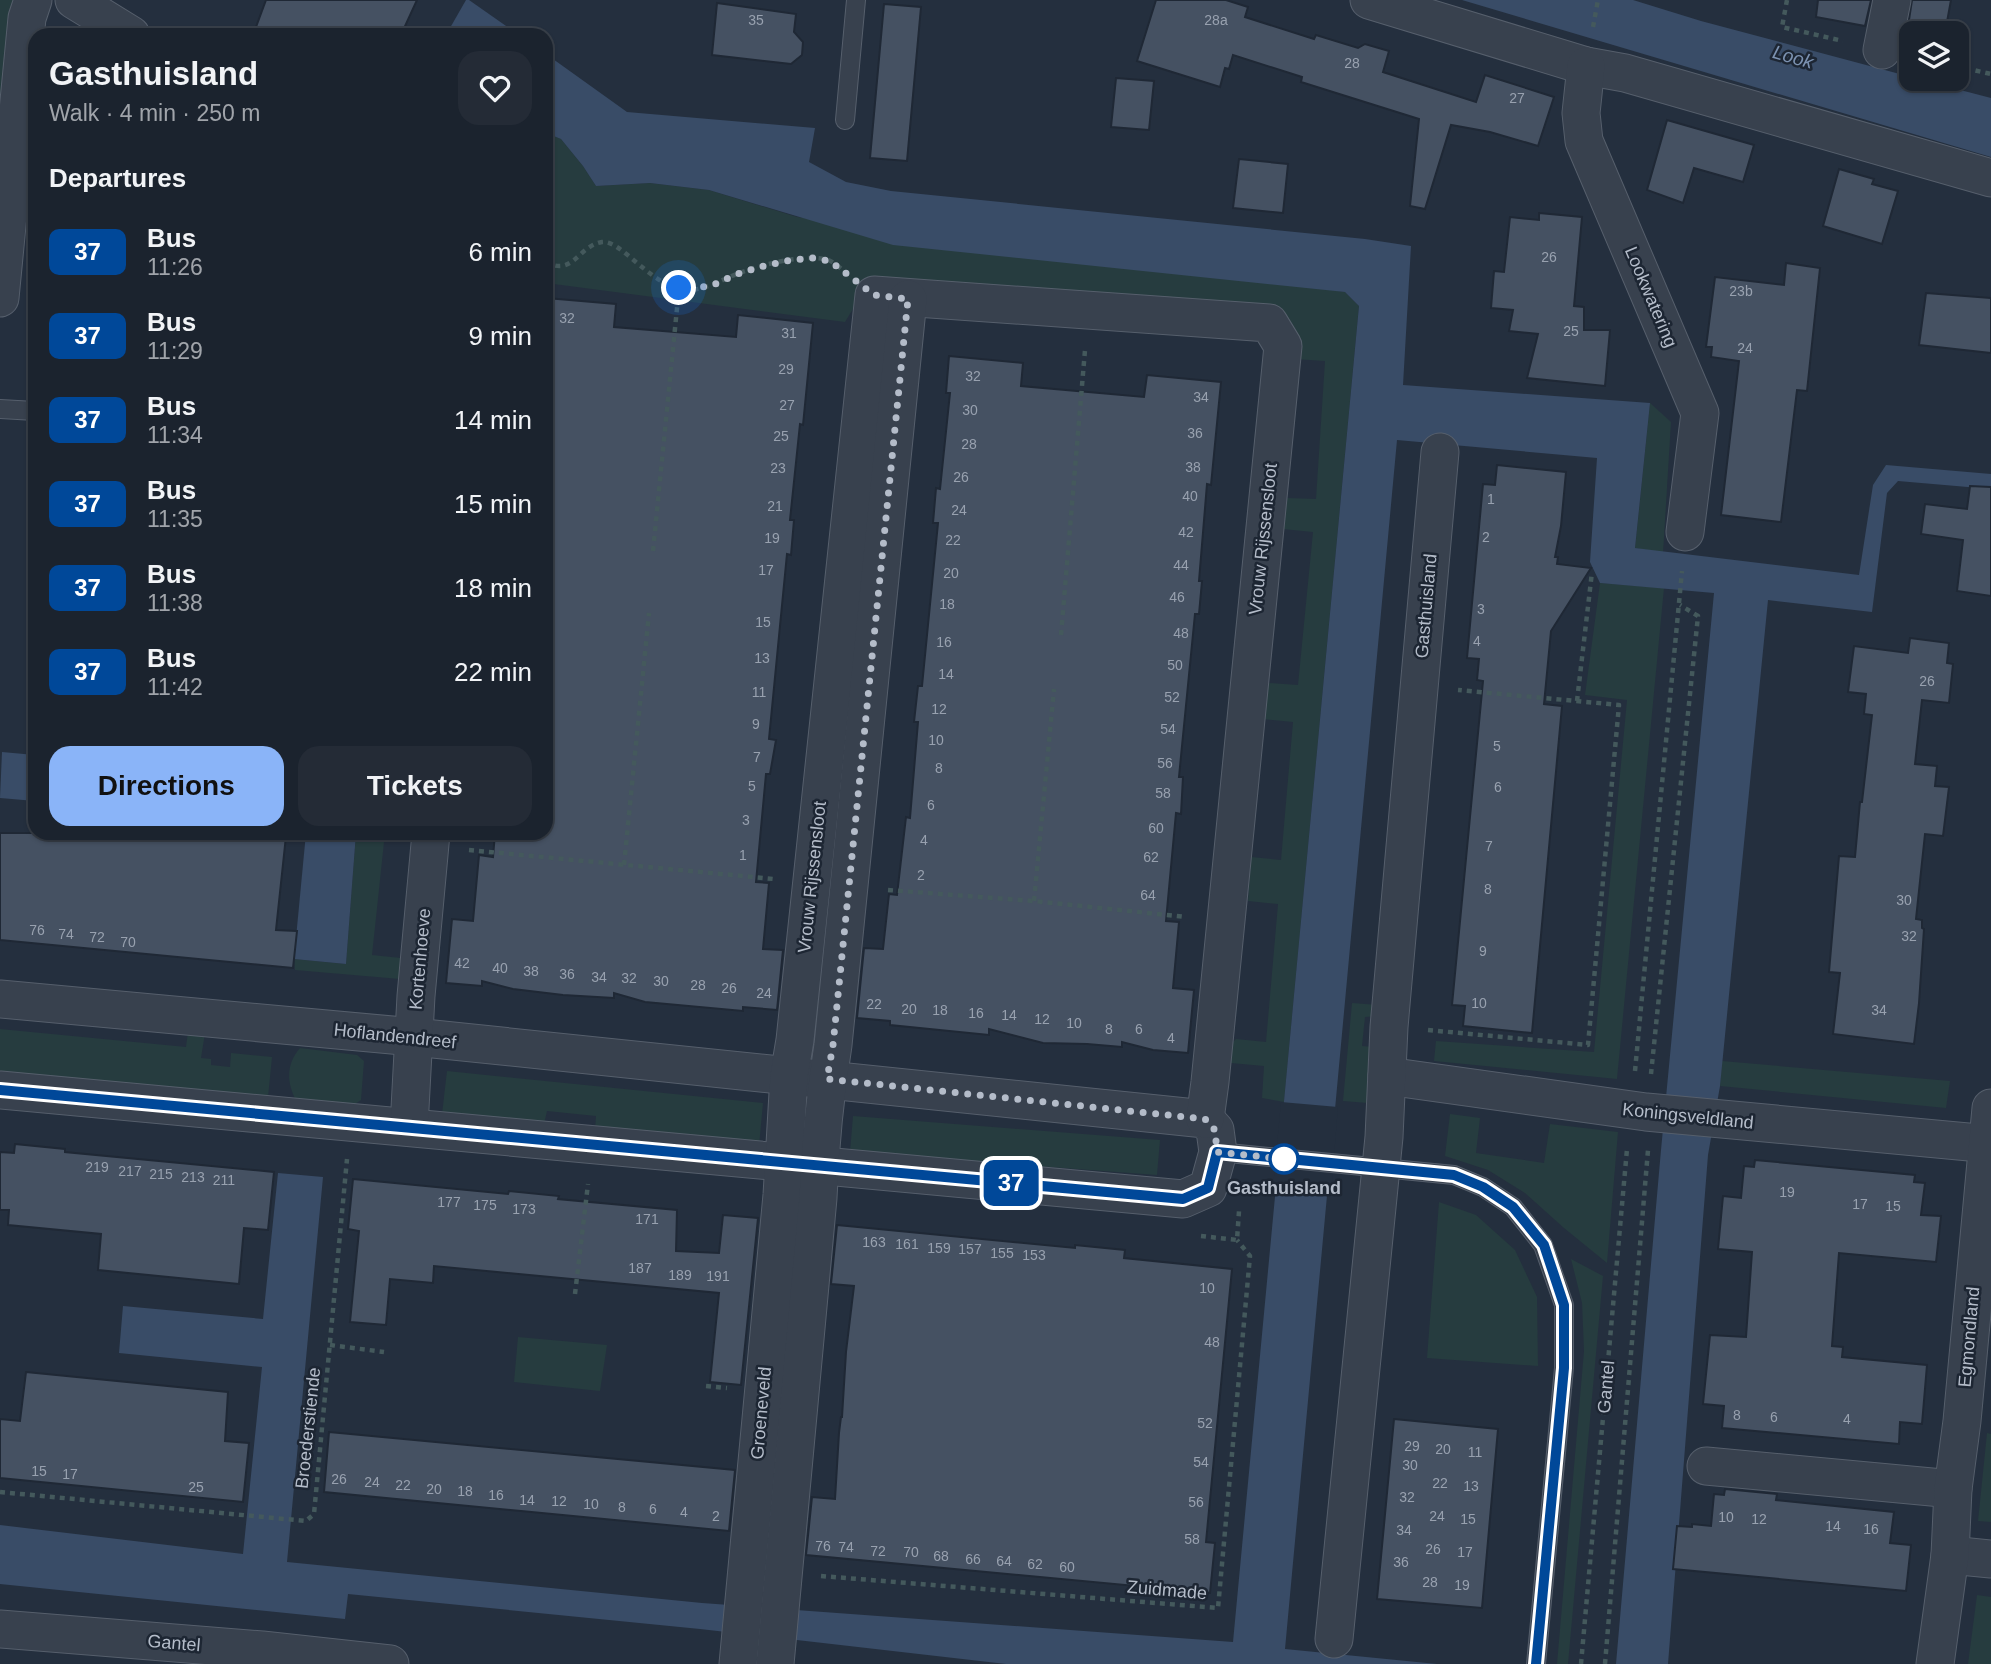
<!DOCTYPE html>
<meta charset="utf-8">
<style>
body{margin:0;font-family:Arial,sans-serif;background:#242b36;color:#f1f3f6;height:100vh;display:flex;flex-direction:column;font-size:26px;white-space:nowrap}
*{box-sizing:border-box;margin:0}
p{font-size:23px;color:#a0a4aa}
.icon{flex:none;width:38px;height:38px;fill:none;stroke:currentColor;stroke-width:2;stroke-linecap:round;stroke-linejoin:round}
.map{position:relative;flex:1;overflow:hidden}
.details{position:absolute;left:28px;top:28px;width:525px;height:812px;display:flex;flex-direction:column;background:#1b232e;border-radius:21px;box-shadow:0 2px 5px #0004,0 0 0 2px #39404a}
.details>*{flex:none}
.badge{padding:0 14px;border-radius:10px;font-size:24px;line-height:46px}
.controls{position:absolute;left:1899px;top:21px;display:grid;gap:14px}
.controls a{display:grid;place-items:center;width:70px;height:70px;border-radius:14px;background:#1b232e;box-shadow:0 2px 5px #0004,0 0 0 2px #39404a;font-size:35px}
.you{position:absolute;width:35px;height:35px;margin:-18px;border:5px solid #fff;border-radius:50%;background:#1a73e8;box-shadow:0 0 0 10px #1a73e833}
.map>.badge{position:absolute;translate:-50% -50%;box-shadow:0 0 0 4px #fff}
h2{padding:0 21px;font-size:26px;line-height:63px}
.round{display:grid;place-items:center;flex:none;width:74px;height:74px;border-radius:21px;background:#242b36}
.summary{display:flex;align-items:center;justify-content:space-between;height:119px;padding:0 21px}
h1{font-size:33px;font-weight:600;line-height:52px}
.cta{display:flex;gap:14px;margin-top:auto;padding:14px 21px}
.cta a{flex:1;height:80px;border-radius:21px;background:#8ab4f8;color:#111;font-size:28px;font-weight:600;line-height:80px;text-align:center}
.cta a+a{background:#242b36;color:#f1f3f6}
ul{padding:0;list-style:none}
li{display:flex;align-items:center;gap:21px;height:84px;padding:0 21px}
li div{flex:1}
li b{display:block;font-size:26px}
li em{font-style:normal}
li .badge{min-width:77px;font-weight:700;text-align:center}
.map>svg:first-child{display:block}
.green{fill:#263c3f}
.water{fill:#394c67}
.pier{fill:#242f3e}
.building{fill:#455162;stroke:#1f2835;stroke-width:2}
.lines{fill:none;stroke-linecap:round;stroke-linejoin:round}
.lane-casing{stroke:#565f6c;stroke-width:20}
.street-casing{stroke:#565f6c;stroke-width:39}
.path{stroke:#44595c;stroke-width:4.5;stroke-dasharray:5 5;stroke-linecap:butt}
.lane{stroke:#38414e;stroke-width:18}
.street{stroke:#38414e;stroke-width:37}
.line-casing{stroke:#fff;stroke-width:16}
.line{stroke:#004899;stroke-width:10}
.walk{stroke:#b4bcc9;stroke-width:7;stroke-dasharray:0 12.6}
.stop-dot{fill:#fff;stroke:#004899;stroke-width:3.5}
.labels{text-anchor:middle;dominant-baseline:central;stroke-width:5;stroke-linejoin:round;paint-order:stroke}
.number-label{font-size:14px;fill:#98a1af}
.street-label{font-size:18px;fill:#b4bcc9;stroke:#1d2633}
.stop-label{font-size:18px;font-weight:bold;fill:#b4bcc9;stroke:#1d2633}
.water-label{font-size:19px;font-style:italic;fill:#7c92b1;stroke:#1d2633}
</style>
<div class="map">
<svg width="1991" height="1664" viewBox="0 0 1991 1664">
<rect width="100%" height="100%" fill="#242f3e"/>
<g class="green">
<path d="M0,0H13L5,98H0Z"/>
<path d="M546,133L561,139L583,166L596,186L650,183L709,190L797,217L1345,292L1359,306L1284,1102L1262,1098L1264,1066L1231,1063V1044L1236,1039L1266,1042L1278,904L1248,901L1251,857L1281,860L1293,722L1263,719L1269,683L1298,685L1313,532L1283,529L1286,498L1316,499L1325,361L1295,359L1278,312L873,276L845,322L546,283Z"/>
<path d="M1650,403L1671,422L1663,553L1635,548Z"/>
<path d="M1600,583L1664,588L1617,1079L1434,1061L1436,1041L1594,1052L1627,700L1585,695Z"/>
<path d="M356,833H385L372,955L401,958L400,979L295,970L294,959L346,964Z"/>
<path d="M1352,1003L1378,1005L1376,1016L1365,1017L1362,1046L1374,1047L1368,1103L1343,1101Z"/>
<path d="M0,1029L186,1047L188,1032L205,1033L201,1058L211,1059V1065L230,1067L231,1053L272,1057L268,1097L0,1072Z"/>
<path d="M300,1048L357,1055L364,1061L361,1100L352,1106L297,1102C286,1083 286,1064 300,1048Z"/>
<path d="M1722,1061L1950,1081L1946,1108L1720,1086Z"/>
<path d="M447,1071L763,1103L759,1146L595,1130L596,1116L547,1111L544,1124L442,1114Z"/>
<path d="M1450,1114L1480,1118L1476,1153L1544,1163L1550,1124L1618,1132L1607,1263L1564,1228L1525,1193L1488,1170L1445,1156Z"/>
<path d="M853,1116L1160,1140L1157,1175L850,1152Z"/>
<path d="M1439,1202L1476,1215L1515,1250L1537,1297L1538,1366L1427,1358Z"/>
<path d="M1571,1259L1603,1276L1568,1664H1557L1584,1351L1582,1303Z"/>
<path d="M518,1337L607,1345L600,1391L514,1382Z"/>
<path d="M1987,1433L1991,1434V1522L1978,1521Z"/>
<path d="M1977,1595L1991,1597V1664H1968Z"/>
</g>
<g class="water">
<path d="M466,0H469L519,35H446Z"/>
<path d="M1462,0H1633L1701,21L1911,77V79H1918L1991,98V157Z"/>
<path d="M546,54L627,112L815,128L809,162L846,182L891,191L1365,239L1411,246L1403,385L1650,403L1635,548L1859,575L1873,485L1886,465L1991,474V489L1898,481L1887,493L1872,612L1768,600L1720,1086L1708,1155L1668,1664H1616L1661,1150L1714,593L1600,583L1590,562L1597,458L1397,440L1285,1649L1437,1664H1006L700,1629L348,1594L345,1619L0,1584V1525L243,1554L262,1367L119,1353L123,1306L263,1319L278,1173L323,1177L287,1562L702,1603L1233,1642L1359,306L1345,292L893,245L709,190L650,183L596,186L583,166L561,139L546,133Z"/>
<path d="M2,752L35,755V801L0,798Z"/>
<path d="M306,833H356L346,964L294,959Z"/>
</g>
<path class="pier" d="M1281,1102L1338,1107L1331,1193L1273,1187Z"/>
<g class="building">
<path d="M266,0H417L401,35H253Z"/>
<path d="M1156,0H1226L1248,7L1245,17L1314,39L1316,35L1358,48L1365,44L1389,51L1383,72L1476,102L1485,75L1554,97L1538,146L1490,132L1451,125L1425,209L1410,206L1419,119L1301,82L1302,77L1233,55L1229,69L1225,68L1220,87L1137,61Z"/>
<path d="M1818,0H1871L1865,26L1816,17Z"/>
<path d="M1912,0H1951L1945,33H1907Z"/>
<path d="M717,3L796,14L794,32L803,42L802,55L791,64L712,55Z"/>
<path d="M884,4L921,7L907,161L870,158Z"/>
<path d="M1116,78L1154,81L1149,130L1111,127Z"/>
<path d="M1667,120L1754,145L1743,182L1694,168L1683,203L1647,190Z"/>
<path d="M1239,159L1288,164L1283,213L1233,208Z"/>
<path d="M1839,169L1874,179L1872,184L1898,191L1882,244L1823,226Z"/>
<path d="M1539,213L1582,217L1574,306L1584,307V330H1610L1605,386L1527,378L1538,334L1509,331L1513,310L1491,308L1494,271L1504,272L1510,217L1539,220Z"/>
<path d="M1786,263L1820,268L1807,391L1797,390L1781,522L1721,515L1739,361L1711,357L1712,347H1706L1715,277L1784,285Z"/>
<path d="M1926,293L1991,298V353L1919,345Z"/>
<path d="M546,298L616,304L614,327L736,337L738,315L813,323L803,425L800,424L790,520H794L791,555L787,554L769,739L776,740L770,774H766L756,882L769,883L763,949L783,950L777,1010L743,1007V1011L645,1002L614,993V998L563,995L513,989L482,981V986L446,983L452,919L473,921L479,855L493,857L495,833H546Z"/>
<path d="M949,356L1023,363L1021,386L1144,397L1147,375L1221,382L1211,485L1207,484L1199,581H1202L1199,614H1195L1182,746L1179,777H1183L1181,814L1176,813L1166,921L1179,922L1173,988L1194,990L1188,1053L1153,1050L1122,1042V1047L1087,1044L1043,1043L989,1029V1035L890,1025V1021L857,1018L864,948L883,949L889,894L897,895L906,817L910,818L918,722H914L918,686H922L938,523H933L936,488L940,489L950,393H946Z"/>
<path d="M1497,465L1566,472L1561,526L1555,557H1558L1557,564L1591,568L1551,631L1544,704L1562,706L1532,1033L1463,1026L1465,1006L1452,1005L1483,681L1477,680L1479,659L1467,658L1470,625L1483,484L1495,485Z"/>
<path d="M1970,486L1991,487V596L1957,591L1963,540L1921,534L1925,504L1967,509Z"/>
<path d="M1910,638L1949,643L1947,663L1953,664L1949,703L1922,700L1915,764L1937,766L1935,786L1949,787L1943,836L1925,834L1916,919L1922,920V928L1924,929L1919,1003L1914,1044L1833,1034L1840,973L1829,972L1839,856L1855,857L1860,802H1862L1872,715L1864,714L1866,694L1848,692L1854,646L1908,653Z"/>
<path d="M0,833H259L286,836L276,930L297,931L293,968L0,940Z"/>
<path d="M15,1144L65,1149V1152L274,1172L268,1230L244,1228L239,1284L98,1270L101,1234L8,1225L9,1210H0V1152L14,1153Z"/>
<path d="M1755,1160L1915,1175L1914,1182L1925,1183L1921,1215L1941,1216L1936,1262L1839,1253L1832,1346L1843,1347L1842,1357L1927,1365L1922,1424L1900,1422L1899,1444L1722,1428L1724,1406L1703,1404L1710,1335L1746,1337L1752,1252L1718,1249L1723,1196L1741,1198L1744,1166L1754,1167Z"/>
<path d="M353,1179L508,1194L509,1191L559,1196L558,1199L677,1210L676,1251L719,1253L723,1215L758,1218L741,1385L710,1382L719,1293L434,1266L433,1283L390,1279L386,1325L350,1322L359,1231L348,1229Z"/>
<path d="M837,1225L1075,1248V1245L1125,1250L1124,1258L1232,1269L1206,1542L1215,1543L1210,1593L806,1555L812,1497L835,1499L839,1433L841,1417H842L846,1352L854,1286L831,1284Z"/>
<path d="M26,1372L228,1392L225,1441L249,1443L243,1502L0,1478V1419L20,1421Z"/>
<path d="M1394,1419L1498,1429L1482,1608L1377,1599Z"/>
<path d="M329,1432L735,1470L729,1531L324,1492Z"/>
<path d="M1725,1489L1777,1494L1776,1500L1894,1512L1890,1543L1911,1545L1906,1591L1673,1569L1677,1526L1692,1527V1524L1711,1526L1714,1494L1724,1495Z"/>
</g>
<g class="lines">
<defs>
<g id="lane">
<path d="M845,120L856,0"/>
<path d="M0,409L35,411"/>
<path d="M1218,1152L1454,1175L1483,1187L1513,1207L1543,1245L1564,1305V1368L1536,1664"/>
</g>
<g id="street">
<path d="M74,0L131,35"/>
<path d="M1369,0L1586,66L1625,73L1991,178"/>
<path d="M1882,50L1892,0"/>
<path d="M1586,66L1581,113L1584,141L1700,413L1685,532"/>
<path d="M0,298L27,18L33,0"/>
<path d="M0,999L414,1037L1205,1119L1215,1130L1218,1152L1208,1188L1183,1199L0,1090"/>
<path d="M1387,1076L1646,1112L1991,1144"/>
<path d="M409,1127L416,996L431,833"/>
<path d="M1706,1466L1953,1489"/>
<path d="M1950,1555L1991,1559"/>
<path d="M0,1629L262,1650L390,1664"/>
<path d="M1334,1639L1384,1137L1389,1027L1440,452"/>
<path d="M738,1664L782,1195L789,1076L795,1040L874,295L1269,323L1283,346L1210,1082L1205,1119"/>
<path d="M775,1664L818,1198C820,1147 825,1095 833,1045L908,299"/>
<path d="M1935,1664L1950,1555L1953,1489L1962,1421L1991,1108"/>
</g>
</defs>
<use href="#lane" class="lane-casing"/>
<use href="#street" class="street-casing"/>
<g class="path">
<path d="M1787,0L1782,27L1843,41"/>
<path d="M1593,27L1598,0"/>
<path d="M1956,66L1991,74"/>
<path d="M546,262C573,277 578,246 602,242C621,239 654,290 688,290C706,290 723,279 739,273C762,265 804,253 828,260C834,262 840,268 845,272"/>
<path d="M653,551L679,288"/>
<path d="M1061,635L1085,350"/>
<path d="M1577,701L1592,572"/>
<path d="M469,850L774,879"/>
<path d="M624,865L649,613"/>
<path d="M888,890L1034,901L1186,917"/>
<path d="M1034,901L1054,689"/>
<path d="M1428,1030L1588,1045L1619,705L1458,690"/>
<path d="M1635,1071L1682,571"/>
<path d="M1651,1074L1698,616L1680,605"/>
<path d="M1201,1236L1237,1240L1239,1211"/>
<path d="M575,1294L588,1184"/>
<path d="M330,1345L384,1352"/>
<path d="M706,1386L727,1388"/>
<path d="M0,1492L306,1521L314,1514L347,1159"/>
<path d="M821,1576L1218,1608L1250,1256L1237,1240"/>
<path d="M1581,1664L1627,1149"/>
<path d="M1605,1664L1648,1150"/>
</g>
<use href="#lane" class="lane"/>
<use href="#street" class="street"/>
</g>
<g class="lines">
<defs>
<path id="line" d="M0,1090L1183,1199L1208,1188L1217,1152L1454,1175L1483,1187L1513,1207L1544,1245L1564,1305V1368L1536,1664"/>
</defs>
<use href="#line" class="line-casing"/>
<use href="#line" class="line"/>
<path class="walk" d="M679,288L689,290L715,284L740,273L764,266L791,260L812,258L830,261L874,295L908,299L833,1045L827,1079L1205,1119L1215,1130L1217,1152L1284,1159"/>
</g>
<circle class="stop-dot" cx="1284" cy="1159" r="14"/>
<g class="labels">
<g class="number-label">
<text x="756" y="20">35</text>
<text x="1216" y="20">28a</text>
<text x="1352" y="63">28</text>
<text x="1517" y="98">27</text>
<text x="1549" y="257">26</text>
<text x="1741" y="291">23b</text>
<text x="567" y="318">32</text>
<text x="1571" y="331">25</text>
<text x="789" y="333">31</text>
<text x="1745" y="348">24</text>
<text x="786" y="369">29</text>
<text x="973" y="376">32</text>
<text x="1201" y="397">34</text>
<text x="787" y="405">27</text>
<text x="970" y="410">30</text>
<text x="1195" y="433">36</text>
<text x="781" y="436">25</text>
<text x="969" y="444">28</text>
<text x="1193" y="467">38</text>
<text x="778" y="468">23</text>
<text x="961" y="477">26</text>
<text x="1190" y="496">40</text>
<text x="1491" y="499">1</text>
<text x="775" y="506">21</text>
<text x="959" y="510">24</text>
<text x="1186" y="532">42</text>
<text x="1486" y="537">2</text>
<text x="772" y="538">19</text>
<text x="953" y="540">22</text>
<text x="1181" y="565">44</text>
<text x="766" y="570">17</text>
<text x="951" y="573">20</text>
<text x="1177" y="597">46</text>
<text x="947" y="604">18</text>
<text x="1481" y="609">3</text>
<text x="763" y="622">15</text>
<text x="1181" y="633">48</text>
<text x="1477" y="641">4</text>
<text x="944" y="642">16</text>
<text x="762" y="658">13</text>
<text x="1175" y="665">50</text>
<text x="946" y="674">14</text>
<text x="1927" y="681">26</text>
<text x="759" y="692">11</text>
<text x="1172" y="697">52</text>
<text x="939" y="709">12</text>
<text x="756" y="724">9</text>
<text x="1168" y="729">54</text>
<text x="936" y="740">10</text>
<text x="1497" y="746">5</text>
<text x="757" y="757">7</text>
<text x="1165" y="763">56</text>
<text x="939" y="768">8</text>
<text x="752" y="786">5</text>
<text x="1498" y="787">6</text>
<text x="1163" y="793">58</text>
<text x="931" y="805">6</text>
<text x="746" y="820">3</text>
<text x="1156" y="828">60</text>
<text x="924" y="840">4</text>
<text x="1489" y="846">7</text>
<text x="743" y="855">1</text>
<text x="1151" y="857">62</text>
<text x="921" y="875">2</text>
<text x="1488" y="889">8</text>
<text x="1148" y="895">64</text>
<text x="1904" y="900">30</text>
<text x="37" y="930">76</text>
<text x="66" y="934">74</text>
<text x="1909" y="936">32</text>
<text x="97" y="937">72</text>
<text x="128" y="942">70</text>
<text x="1483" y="951">9</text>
<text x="462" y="963">42</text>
<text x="500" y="968">40</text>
<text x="531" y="971">38</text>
<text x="567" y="974">36</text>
<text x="599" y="977">34</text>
<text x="629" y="978">32</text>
<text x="661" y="981">30</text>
<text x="698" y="985">28</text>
<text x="729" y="988">26</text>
<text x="764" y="993">24</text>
<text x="1479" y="1003">10</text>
<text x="874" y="1004">22</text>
<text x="909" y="1009">20</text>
<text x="940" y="1010">18</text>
<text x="1879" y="1010">34</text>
<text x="976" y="1013">16</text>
<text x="1009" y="1015">14</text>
<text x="1042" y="1019">12</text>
<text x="1074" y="1023">10</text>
<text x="1109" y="1029">8</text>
<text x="1139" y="1029">6</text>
<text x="1171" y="1038">4</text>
<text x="97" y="1167">219</text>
<text x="130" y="1171">217</text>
<text x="161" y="1174">215</text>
<text x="193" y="1177">213</text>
<text x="224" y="1180">211</text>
<text x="1787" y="1192">19</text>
<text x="449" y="1202">177</text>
<text x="1860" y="1204">17</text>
<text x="485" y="1205">175</text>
<text x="1893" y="1206">15</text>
<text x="524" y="1209">173</text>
<text x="647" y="1219">171</text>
<text x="874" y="1242">163</text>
<text x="907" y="1244">161</text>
<text x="939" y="1248">159</text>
<text x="970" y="1249">157</text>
<text x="1002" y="1253">155</text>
<text x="1034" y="1255">153</text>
<text x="640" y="1268">187</text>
<text x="680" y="1275">189</text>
<text x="718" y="1276">191</text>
<text x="1207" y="1288">10</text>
<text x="1212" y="1342">48</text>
<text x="1737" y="1415">8</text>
<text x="1774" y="1417">6</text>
<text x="1847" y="1419">4</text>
<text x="1205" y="1423">52</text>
<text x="1412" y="1446">29</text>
<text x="1443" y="1449">20</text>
<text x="1475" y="1452">11</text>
<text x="1201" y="1462">54</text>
<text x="1410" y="1465">30</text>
<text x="39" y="1471">15</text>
<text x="70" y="1474">17</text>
<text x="339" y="1479">26</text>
<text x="372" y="1482">24</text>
<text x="1440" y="1483">22</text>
<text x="403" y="1485">22</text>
<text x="1471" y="1486">13</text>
<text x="196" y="1487">25</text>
<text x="434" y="1489">20</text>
<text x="465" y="1491">18</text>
<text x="496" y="1495">16</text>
<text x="1407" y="1497">32</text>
<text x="527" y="1500">14</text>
<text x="559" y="1501">12</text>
<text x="1196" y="1502">56</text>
<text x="591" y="1504">10</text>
<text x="622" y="1507">8</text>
<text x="653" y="1509">6</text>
<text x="684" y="1512">4</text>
<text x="716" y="1516">2</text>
<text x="1437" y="1516">24</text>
<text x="1726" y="1517">10</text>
<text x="1468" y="1519">15</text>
<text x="1759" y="1519">12</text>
<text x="1833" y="1526">14</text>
<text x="1871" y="1529">16</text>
<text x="1404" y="1530">34</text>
<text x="1192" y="1539">58</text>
<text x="823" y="1546">76</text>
<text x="846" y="1547">74</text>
<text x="1433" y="1549">26</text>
<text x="878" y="1551">72</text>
<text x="911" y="1552">70</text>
<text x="1465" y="1552">17</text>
<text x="941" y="1556">68</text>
<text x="973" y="1559">66</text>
<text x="1004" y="1561">64</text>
<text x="1401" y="1562">36</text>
<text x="1035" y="1564">62</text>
<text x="1067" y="1567">60</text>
<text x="1430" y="1582">28</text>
<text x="1462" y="1585">19</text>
</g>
<g class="street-label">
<text transform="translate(1651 297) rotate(67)">Lookwatering</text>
<text transform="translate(1263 539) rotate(-84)">Vrouw Rijssensloot</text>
<text transform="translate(1426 606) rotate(-85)">Gasthuisland</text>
<text transform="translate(812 877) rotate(-84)">Vrouw Rijssensloot</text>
<text transform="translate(420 959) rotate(-85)">Kortenhoeve</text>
<text transform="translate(395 1036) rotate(6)">Hoflandendreef</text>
<text transform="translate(1688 1116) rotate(6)">Koningsveldland</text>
<text transform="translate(1969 1337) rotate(-85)">Egmondland</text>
<text transform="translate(1606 1387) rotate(-85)">Gantel</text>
<text transform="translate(761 1413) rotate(-85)">Groeneveld</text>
<text transform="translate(308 1428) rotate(-84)">Broederstiende</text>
<text transform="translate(1167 1590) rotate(5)">Zuidmade</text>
<text transform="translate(174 1643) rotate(5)">Gantel</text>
</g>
<g class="stop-label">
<text x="1284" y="1188">Gasthuisland</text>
</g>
<g class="water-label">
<text transform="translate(1793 57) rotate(16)">Look</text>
</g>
</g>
</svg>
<div class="controls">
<a><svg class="icon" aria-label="layers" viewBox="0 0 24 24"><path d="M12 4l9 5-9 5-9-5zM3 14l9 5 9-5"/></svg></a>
</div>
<div class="you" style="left:679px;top:288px"></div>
<b class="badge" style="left:1011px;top:1183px;background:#004899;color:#fff">37</b>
<section class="details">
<div class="summary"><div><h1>Gasthuisland</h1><p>Walk · 4 min · 250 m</p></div><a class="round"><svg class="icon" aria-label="heart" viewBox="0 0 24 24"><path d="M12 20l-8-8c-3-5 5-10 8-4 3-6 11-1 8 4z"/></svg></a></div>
<h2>Departures</h2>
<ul>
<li><span class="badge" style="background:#004899;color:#fff">37</span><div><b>Bus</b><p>11:26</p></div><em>6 min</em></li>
<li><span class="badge" style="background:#004899;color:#fff">37</span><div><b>Bus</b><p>11:29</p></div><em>9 min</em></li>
<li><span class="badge" style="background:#004899;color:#fff">37</span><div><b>Bus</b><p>11:34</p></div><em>14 min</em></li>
<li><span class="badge" style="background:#004899;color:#fff">37</span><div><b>Bus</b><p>11:35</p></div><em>15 min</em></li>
<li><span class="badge" style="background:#004899;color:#fff">37</span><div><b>Bus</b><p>11:38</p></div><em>18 min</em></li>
<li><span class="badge" style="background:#004899;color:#fff">37</span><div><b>Bus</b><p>11:42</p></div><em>22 min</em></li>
</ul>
<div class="cta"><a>Directions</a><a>Tickets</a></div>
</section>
</div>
